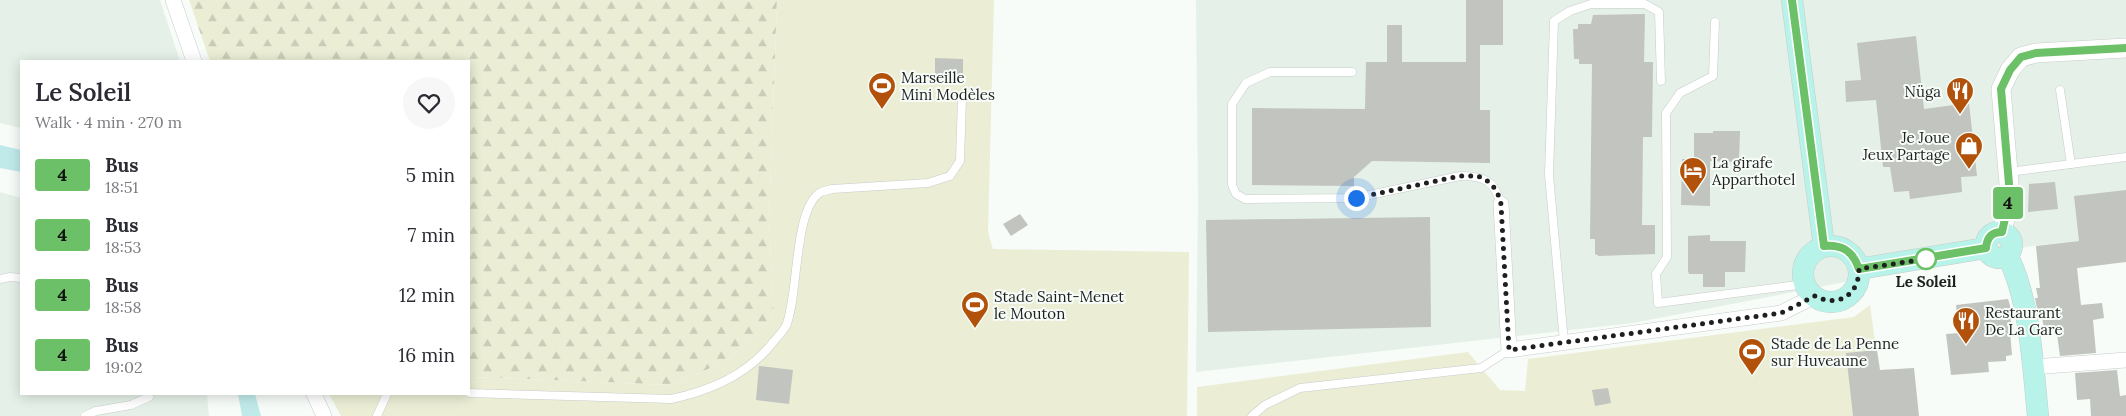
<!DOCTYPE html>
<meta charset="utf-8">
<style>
body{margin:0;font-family:Lora,serif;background:#f7f7f7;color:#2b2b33;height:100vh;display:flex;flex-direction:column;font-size:19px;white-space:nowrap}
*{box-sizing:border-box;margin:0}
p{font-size:16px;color:#7c7c81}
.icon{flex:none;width:28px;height:28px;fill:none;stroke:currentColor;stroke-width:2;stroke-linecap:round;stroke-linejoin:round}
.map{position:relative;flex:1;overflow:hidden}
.sheet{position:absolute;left:20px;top:60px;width:450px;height:335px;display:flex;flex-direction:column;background:#fff;border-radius:0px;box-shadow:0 2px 12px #0003}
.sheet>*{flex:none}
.badge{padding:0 10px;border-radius:4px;font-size:18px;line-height:32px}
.you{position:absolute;width:25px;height:25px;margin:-12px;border:4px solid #fff;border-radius:50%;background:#1a73e8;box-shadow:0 0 0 8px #1a73e833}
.map>.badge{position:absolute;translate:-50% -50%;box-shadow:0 0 0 2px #fff}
.round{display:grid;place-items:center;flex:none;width:52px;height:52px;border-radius:26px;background:#f7f7f7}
.summary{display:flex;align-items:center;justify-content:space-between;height:85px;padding:0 15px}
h1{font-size:24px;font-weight:600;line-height:38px}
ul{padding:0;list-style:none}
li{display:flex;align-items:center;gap:15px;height:60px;padding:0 15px}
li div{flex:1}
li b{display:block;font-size:19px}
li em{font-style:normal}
li .badge{min-width:55px;font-weight:700;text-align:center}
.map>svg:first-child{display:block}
.built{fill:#e5f1e8}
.forest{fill:url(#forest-firs)}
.pitch{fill:#ebeed5}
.water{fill:#c0eaea}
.building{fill:#c1c4bf}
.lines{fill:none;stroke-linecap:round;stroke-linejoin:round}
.service-casing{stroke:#c7ccc9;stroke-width:9}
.minor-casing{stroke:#c7ccc9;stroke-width:16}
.tertiary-casing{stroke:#c7ccc9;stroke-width:20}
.secondary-casing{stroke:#c7ccc9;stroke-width:22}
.service{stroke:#fff;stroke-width:8}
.minor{stroke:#fff;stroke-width:15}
.tertiary{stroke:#fff;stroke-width:19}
.secondary{stroke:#b8f3e9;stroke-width:21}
.line-casing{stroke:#fff;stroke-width:11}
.line{stroke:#6cc067;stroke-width:8}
.walk{stroke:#1e201f;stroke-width:5;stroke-dasharray:0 9}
.stop-dot{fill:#fff;stroke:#6cc067;stroke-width:2.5}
.labels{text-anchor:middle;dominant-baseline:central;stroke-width:4;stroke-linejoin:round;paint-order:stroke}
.poi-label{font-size:15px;fill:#1e201f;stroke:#f7fcf8;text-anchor:start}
.stop-label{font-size:15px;font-weight:bold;fill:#1e201f;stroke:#f7fcf8}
</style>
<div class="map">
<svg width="2126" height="416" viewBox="0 0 2126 416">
<defs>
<pattern id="forest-firs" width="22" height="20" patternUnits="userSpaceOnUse" patternTransform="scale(1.25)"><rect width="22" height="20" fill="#ebeed5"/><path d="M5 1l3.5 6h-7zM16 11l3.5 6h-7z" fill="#c9ccb6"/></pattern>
</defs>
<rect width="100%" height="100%" fill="#f7fcf8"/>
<g class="built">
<path d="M0,0H160L180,61H21V128L0,123Z"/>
<path d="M1196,0H2126V236L2032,246L1633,323L1196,372L1198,202Z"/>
<path d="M0,192L21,198V394H207L209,416H0Z"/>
</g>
<path class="forest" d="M189,0H777L769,220L774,316L750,341L722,363L672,385L469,377V61H210Z"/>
<g class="pitch">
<path d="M777,0H994L988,232L993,249L1189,252L1187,416H341L329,394H469V377L672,385L722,363L750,341L774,316L769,220Z"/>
<path d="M1870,305L1885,416H1197V387L1468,352L1500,390L1525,391L1528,359L1854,317Z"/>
</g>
<g class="water">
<path d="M0,145L21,150V172L0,168Z"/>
<path d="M238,394H255L261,416H242Z"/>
</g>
<g class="building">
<path d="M1466,0H1503V45H1480V110H1490V163L1372,161L1354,177V186L1252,185V108L1365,109L1366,62H1387V25H1402V62H1466Z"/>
<path d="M1645,14L1644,62H1653L1652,137H1643L1642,225H1655V254L1599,256L1595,254V239H1590L1592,64H1579V59H1574L1573,29H1578V24H1591L1593,15Z"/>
<path d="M1916,36L1924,109L1969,103L1977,176L1961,177L1962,192L1910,199L1909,191L1894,192L1890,167H1883L1876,100L1846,102L1845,81L1861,80L1857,43Z"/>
<path d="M935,58L963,59V80H935Z"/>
<path d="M1713,131H1740L1739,162L1710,161V206L1681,205L1682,159H1694V133H1713Z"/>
<path d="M2055,182L2058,209L2028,212L2029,184Z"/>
<path d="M2126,190V262L2077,268L2081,305L2102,303L2104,318L2093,320L2096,353L2060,356L2056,327L2044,329L2042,317L2038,313L2035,298H2038L2036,288H2040L2036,246L2079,241L2074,196Z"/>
<path d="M1020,214L1028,225L1011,236L1003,224Z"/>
<path d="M1430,217L1431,327L1208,332L1206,220Z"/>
<path d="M1710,235V241H1746L1745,272H1725V287H1703V274H1689L1688,271V236Z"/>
<path d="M2008,299L2013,315L2010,316L2013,332H2010L2012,355L2006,356V361L1988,362L1989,372L1951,375L1946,334L1959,333L1956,305Z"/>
<path d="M1877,350L1880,370L1914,368L1919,416H1853L1846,353Z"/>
<path d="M759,366L793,370L789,404L756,400Z"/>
<path d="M2117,370L2120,396L2126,395V416H2091L2090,399L2077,400L2075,373Z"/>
<path d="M1608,388L1611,403L1595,406L1592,390Z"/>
</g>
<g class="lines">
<defs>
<g id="service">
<path d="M1715,22L1713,76L1680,93L1666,113L1667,257L1656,274L1658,303L1805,284"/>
<path d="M1352,72H1270L1246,83L1232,104V185L1236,194L1245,199L1355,198L1460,176C1484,176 1494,180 1501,204"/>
<path d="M2060,90L2071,164"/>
<path d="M2009,172L2126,157"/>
<path d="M0,279L10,277L21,278"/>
<path d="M1564,342L1549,175L1554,21L1570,11L1591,4H1645L1659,12L1661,81"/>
<path d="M469,393L671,399C710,391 749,374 774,341C778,337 783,331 786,326C799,296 793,208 821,192C824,191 828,190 832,189L928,183L950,176L960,161L962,98"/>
<path d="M85,416L96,411L131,405L149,397"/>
<path d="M377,416L387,394"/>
<path d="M1252,416L1265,405L1300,388L1481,368L1509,350"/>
</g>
<g id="minor">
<path d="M173,0L194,61"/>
<path d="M1501,204L1509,350L1781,313L1815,296"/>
<path d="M2033,367L2126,360"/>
<path d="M314,394L324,416"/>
</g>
<path id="tertiary" d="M2002,232L2010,196L2001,89L2010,70L2021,57L2036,53L2126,48"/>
<g id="secondary">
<path d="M1792,0L1824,246"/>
<circle cx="1999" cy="245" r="13"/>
<circle cx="1831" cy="274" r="28"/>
<path d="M2007,255C2030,298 2033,367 2038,416"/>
<path d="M1859,269L1986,248"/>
</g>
</defs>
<use href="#service" class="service-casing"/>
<use href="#minor" class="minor-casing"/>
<use href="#tertiary" class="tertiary-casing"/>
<use href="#secondary" class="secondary-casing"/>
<use href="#service" class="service"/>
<use href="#minor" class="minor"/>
<use href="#tertiary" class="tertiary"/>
<use href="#secondary" class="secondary"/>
</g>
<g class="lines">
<defs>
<path id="line" d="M1792,0L1824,246C1842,244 1853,251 1859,269L1986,248C1987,237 1992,232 2002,232L2010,196L2001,89L2010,70L2021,57L2036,53L2126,48"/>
</defs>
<use href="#line" class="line-casing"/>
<use href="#line" class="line"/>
<path class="walk" d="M1356,198L1460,176H1478L1489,182L1497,191L1501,204L1509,350L1781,313L1815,296C1838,308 1859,295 1859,269L1926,259"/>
</g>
<defs>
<symbol id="stadium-pin" viewBox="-11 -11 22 30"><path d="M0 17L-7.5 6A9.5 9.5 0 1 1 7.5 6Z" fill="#b2520a" stroke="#f7fcf8"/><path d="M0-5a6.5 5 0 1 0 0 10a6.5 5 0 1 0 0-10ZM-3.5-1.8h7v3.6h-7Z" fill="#fff"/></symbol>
<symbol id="restaurant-pin" viewBox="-11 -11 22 30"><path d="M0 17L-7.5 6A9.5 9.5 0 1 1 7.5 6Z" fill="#b2520a" stroke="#f7fcf8"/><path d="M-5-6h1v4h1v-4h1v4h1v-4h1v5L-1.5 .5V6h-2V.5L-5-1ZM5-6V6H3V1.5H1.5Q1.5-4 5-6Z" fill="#fff"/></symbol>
<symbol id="shop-pin" viewBox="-11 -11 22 30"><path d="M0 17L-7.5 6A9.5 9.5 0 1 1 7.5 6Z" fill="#b2520a" stroke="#f7fcf8"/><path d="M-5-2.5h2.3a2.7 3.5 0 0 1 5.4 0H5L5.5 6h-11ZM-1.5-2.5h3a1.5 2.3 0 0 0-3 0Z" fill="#fff"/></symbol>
<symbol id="hotel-pin" viewBox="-11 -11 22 30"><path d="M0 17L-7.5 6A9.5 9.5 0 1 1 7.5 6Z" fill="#b2520a" stroke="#f7fcf8"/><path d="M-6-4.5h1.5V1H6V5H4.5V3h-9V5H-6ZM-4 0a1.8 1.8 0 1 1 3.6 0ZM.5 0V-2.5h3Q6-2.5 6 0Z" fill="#fff"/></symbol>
</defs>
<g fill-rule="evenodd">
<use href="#stadium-pin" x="866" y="70" width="32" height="43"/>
<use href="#restaurant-pin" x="1944" y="75" width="32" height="43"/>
<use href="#shop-pin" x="1953" y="130" width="32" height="43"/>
<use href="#hotel-pin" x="1677" y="155" width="32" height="43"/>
<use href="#stadium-pin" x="959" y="289" width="32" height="43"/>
<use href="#restaurant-pin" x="1950" y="305" width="32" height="43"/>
<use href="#stadium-pin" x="1736" y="336" width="32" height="43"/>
</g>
<circle class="stop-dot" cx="1926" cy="259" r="10"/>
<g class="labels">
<g class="poi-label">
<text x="901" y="77">Marseille<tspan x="901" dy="17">Mini Modèles</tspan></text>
<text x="1941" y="91" text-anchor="end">Nüga</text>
<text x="1950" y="137" text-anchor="end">Je Joue<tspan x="1950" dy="17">Jeux Partage</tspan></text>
<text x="1712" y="162">La girafe<tspan x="1712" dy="17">Apparthotel</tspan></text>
<text x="994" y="296">Stade Saint-Menet<tspan x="994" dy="17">le Mouton</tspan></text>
<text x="1985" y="312">Restaurant<tspan x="1985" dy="17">De La Gare</tspan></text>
<text x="1771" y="343">Stade de La Penne<tspan x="1771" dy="17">sur Huveaune</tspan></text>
</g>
<g class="stop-label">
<text x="1926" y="281">Le Soleil</text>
</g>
</g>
</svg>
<div class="you" style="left:1356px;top:198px"></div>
<b class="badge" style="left:2008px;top:203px;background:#6cc067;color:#111">4</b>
<section class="sheet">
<div class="summary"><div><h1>Le Soleil</h1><p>Walk · 4 min · 270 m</p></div><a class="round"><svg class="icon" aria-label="heart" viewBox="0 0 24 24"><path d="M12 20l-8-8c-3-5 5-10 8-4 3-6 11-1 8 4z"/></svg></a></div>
<ul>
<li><span class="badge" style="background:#6cc067;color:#111">4</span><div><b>Bus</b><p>18:51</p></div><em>5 min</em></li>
<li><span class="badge" style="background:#6cc067;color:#111">4</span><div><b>Bus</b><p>18:53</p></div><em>7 min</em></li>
<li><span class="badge" style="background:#6cc067;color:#111">4</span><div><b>Bus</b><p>18:58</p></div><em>12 min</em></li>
<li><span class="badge" style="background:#6cc067;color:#111">4</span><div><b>Bus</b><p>19:02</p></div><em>16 min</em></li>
</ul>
</section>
</div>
